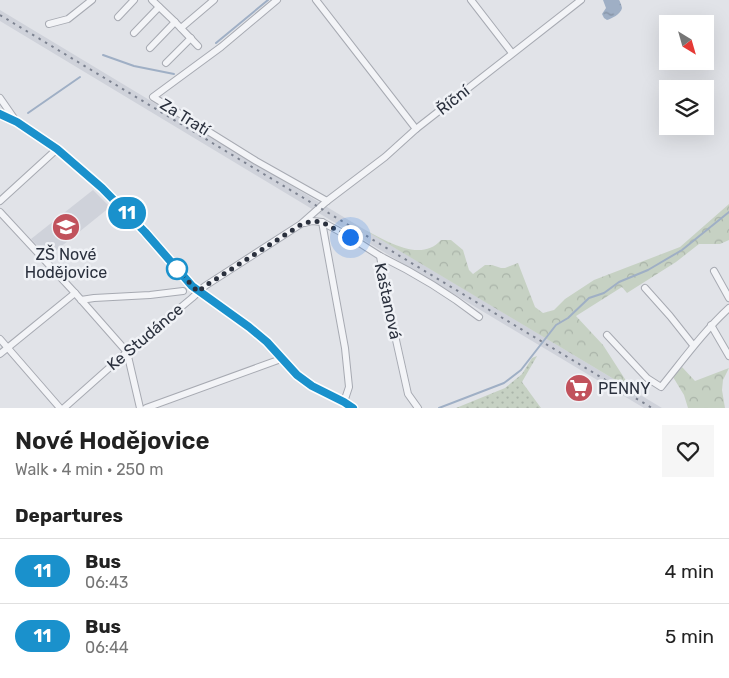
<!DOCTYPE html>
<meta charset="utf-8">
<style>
body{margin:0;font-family:Rubik,sans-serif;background:#f6f6f6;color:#222;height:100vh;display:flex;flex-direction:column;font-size:19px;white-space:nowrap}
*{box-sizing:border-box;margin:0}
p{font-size:16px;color:#767676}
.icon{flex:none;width:28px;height:28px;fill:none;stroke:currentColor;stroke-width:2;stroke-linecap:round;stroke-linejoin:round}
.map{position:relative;height:408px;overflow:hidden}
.panel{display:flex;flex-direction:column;background:#fff;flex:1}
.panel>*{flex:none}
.badge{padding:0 10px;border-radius:16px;font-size:18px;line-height:32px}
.needle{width:32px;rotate:143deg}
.controls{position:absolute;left:659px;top:15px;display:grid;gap:10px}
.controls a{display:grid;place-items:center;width:55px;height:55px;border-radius:0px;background:#fff;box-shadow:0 5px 20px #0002;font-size:25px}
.you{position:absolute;width:25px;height:25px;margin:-12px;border:4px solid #fff;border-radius:50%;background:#1a73e8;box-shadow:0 0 0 8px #1a73e833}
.map>.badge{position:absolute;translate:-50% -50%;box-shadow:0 0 0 2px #fff}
h2{padding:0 15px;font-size:19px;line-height:45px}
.round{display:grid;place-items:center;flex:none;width:52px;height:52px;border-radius:0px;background:#f6f6f6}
.overview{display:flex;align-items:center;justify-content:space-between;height:85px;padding:0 15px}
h1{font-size:24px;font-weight:600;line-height:38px}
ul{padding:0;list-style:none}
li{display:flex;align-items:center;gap:15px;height:65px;padding:0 15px;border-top:1px solid #e0e0e0}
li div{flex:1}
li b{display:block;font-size:19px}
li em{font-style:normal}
li .badge{min-width:55px;font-weight:700;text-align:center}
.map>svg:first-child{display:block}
.built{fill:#cfd2da}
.grass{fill:url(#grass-dots)}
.forest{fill:url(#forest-crowns)}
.water{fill:url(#water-ripples)}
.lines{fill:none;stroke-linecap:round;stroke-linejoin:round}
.stream{stroke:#9fafc5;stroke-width:2}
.minor-casing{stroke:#a7aab2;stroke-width:8}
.minor{stroke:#f3f4f7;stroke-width:6}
.secondary{stroke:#fff;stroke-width:9}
.rail{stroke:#7c8290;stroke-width:2;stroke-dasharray:2.5 5;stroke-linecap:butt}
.line-casing{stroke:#fff;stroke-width:11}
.line{stroke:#1a91cc;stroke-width:8}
.walk{stroke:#2b313e;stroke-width:5;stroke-dasharray:0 9}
.stop-dot{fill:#fff;stroke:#1a91cc;stroke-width:2.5}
.labels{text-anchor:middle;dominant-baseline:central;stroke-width:5;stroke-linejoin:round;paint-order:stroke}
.street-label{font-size:16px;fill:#2b313e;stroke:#f0f2f6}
.poi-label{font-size:16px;fill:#2b313e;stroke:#f0f2f6}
</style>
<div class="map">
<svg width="729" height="408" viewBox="0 0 729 408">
<defs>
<pattern id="grass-dots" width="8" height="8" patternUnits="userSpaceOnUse" patternTransform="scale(1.25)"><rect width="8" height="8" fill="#c6d1c3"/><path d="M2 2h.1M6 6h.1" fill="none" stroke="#aab4a9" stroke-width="1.8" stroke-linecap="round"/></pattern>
<pattern id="forest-crowns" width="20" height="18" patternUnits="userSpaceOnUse" patternTransform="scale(1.25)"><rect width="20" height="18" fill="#c6d1c3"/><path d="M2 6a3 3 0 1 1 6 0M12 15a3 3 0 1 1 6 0" fill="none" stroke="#aab4a9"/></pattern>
<pattern id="water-ripples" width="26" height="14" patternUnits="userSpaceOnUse" patternTransform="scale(1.25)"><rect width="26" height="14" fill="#9fafc5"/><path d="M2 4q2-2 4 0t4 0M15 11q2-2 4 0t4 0" fill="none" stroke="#828fa1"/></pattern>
</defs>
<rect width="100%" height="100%" fill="#e1e3e8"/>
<g class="built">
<path d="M0,10L322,204L662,408H644L317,212L0,21Z"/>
<path d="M93,190L110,207L48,257L31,239Z"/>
</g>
<path class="grass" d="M537,356L522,382L541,408H456L505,388L522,374L532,358Z"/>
<g class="forest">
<path d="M729,204V240L720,244H699L676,262L627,293L622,287L576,316L603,345L632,390L363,229C384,239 420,264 441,240H451L463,250L469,270L473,274L485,265H492L501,268H505L518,263L535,307L543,313L554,310L565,299L594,280L680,247Z"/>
<path d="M682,367L695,381L729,368L723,380L722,390L725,408H688L684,395L673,377Z"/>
</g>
<path class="water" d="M603,0H619C620,1 622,7 622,8C621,14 611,19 607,20L604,18L602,14L606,8Z"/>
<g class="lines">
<g class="stream">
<path d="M216,43L268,0"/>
<path d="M103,55L134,66L174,74"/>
<path d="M28,113L80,77"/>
<path d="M439,408L504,383L521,370L556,325L568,318L589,298L604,293L619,282L648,270L682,250L729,212"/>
</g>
<defs>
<g id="minor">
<path d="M152,0L175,22L198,46"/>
<path d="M277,0L221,47L153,97L256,161L327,201"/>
<path d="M316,0L416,129"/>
<path d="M471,0L512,53"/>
<path d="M118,17L134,0"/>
<path d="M49,24L68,19L92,0"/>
<path d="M181,28L214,0"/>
<path d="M134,33L159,7"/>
<path d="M150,48L175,22"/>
<path d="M166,63L191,38"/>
<path d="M0,98L16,121"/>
<path d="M0,201L57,149"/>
<path d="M0,212L75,293L127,352L140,408"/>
<path d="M322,222L345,348L349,387L344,402"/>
<path d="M305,223L312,221L322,222L350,237L380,256L388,304L408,394L418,408"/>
<path d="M380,256C415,273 448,293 479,317"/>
<path d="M714,271L729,298"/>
<path d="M645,288L670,316L693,345"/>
<path d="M81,300L94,298L150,295L183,291"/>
<path d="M711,325L729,356"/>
<path d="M607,335L647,378L661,387C683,360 703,332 729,308"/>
<path d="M0,339L60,408"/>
<path d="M0,354L75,293"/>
<path d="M64,408L127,352L192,298L205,286L301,224L327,201L385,157L416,129L581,0"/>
<path d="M146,408L281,359"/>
</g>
</defs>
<use href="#minor" class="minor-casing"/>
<use href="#minor" class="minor"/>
<path class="secondary" d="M0,114L17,122L57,149L101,187L145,232L192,286L249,327L267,342L297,375L312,386L344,402L353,408"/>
<path class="rail" d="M0,15L652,408"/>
</g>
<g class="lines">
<defs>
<path id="line" d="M0,114L17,122L57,149L102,188L145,232L192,286L249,327L267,342L297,375L312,386L344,402L353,408"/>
</defs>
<use href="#line" class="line-casing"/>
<use href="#line" class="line"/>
<path class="walk" d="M177,269L198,292L205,286L302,224L312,221L322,222L350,237"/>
</g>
<defs>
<symbol id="school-disc" viewBox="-11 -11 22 22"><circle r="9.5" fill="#c1525c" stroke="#f0f2f6"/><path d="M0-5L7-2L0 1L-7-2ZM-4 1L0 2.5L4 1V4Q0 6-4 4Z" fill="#fff"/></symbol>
<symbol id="supermarket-disc" viewBox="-11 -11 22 22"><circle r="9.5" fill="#c1525c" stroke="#f0f2f6"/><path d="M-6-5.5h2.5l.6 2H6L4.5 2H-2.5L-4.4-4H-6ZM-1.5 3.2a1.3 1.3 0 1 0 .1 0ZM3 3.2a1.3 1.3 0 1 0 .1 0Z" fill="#fff"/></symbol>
</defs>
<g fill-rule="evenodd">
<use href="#school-disc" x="50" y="211" width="32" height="32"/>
<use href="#supermarket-disc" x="563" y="372" width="32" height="32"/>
</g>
<circle class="stop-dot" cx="177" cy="269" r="10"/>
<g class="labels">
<g class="street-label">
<text transform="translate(453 100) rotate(-38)">Říční</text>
<text transform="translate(185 117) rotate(32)">Za Tratí</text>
<text transform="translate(388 301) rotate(78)">Kaštanová</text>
<text transform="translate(145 337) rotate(-40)">Ke Studánce</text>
</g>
<g class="poi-label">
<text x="66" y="254">ZŠ Nové<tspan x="66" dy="18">Hodějovice</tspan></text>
<text x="598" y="388" text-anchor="start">PENNY</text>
</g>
</g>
</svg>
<div class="controls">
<a><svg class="needle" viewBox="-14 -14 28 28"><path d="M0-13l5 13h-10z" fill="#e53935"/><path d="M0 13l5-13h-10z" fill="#767676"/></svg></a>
<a><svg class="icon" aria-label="layers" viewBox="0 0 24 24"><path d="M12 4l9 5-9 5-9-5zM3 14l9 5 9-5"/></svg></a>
</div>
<div class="you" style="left:350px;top:237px"></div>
<b class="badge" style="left:127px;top:213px;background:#1a91cc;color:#fff">11</b>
</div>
<section class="panel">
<div class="overview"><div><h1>Nové Hodějovice</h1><p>Walk · 4 min · 250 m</p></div><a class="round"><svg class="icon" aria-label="heart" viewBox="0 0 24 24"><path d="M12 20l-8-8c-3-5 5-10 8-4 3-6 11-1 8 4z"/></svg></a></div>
<h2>Departures</h2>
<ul>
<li><span class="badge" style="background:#1a91cc;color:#fff">11</span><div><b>Bus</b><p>06:43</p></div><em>4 min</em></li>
<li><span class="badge" style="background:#1a91cc;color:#fff">11</span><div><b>Bus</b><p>06:44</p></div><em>5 min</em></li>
</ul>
</section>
